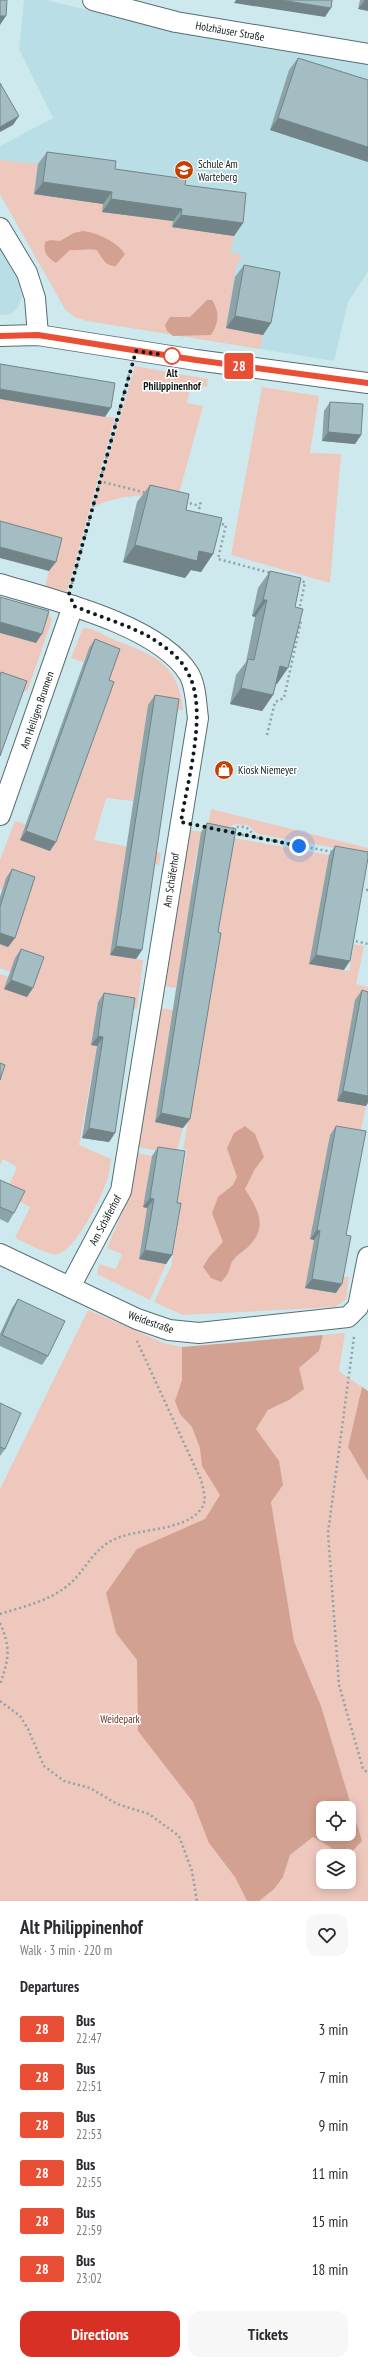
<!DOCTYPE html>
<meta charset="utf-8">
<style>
body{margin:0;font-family:"PT Sans Narrow",sans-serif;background:#f7f7f7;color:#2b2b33;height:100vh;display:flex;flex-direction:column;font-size:15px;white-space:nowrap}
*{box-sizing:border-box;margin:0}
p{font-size:13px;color:#7c7c81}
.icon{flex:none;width:22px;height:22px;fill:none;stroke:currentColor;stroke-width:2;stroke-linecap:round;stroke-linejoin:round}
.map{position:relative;height:1901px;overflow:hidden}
.details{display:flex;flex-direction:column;background:#fff;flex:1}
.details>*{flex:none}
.badge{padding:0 8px;border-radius:3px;font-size:14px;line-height:26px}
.buttons{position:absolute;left:316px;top:1801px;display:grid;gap:8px}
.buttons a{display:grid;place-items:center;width:40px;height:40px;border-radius:8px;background:#fff;box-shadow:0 2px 10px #0003;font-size:20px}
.you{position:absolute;width:20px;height:20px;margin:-10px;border:3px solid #fff;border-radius:50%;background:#1a73e8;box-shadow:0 0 0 6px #1a73e833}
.map>.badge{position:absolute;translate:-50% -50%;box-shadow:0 0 0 2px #fff}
h2{padding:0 20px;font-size:15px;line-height:36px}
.round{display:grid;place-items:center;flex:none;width:42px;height:42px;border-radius:12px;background:#f7f7f7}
.summary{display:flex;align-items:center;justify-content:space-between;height:68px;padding:0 20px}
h1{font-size:19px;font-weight:700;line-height:30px}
.cta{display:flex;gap:8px;margin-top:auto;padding:8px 20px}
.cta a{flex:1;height:46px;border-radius:12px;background:#d93025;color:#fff;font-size:16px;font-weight:700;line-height:46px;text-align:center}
.cta a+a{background:#f7f7f7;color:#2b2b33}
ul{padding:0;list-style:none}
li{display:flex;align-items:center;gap:12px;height:48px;padding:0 20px}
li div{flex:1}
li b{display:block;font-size:15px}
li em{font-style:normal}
li .badge{min-width:44px;font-weight:700;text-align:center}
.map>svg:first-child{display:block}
.built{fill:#b9dee6}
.green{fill:#eec8bc}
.forest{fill:#d3a191;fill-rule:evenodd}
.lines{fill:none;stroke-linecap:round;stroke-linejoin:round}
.minor-casing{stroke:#566e73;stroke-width:22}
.path{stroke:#8ca2a6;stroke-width:2.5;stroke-dasharray:2 3;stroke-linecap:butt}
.minor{stroke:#fff;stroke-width:20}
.wall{fill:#8ca3a8}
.shaded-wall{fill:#728488}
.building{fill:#a3bdc3;stroke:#728488}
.line-casing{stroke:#fff;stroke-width:9}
.line{stroke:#e94f35;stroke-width:6}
.walk{stroke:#101a1c;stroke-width:4;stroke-dasharray:0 7.2}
.stop-dot{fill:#fff;stroke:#e94f35;stroke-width:2}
.labels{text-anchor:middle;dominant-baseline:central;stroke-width:3;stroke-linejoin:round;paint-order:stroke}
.street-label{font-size:11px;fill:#101a1c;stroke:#fff}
.poi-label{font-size:11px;fill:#101a1c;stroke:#fff;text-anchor:start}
.stop-label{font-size:11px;font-weight:bold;fill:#101a1c;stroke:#fff}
.park-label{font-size:11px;fill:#6c2f1b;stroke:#fff}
</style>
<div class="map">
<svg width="368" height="1901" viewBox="0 0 368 1901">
<rect width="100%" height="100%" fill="#cde9ee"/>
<g class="built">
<path d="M24,0H46L165,29L368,64V271L348,302L334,361L88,321L75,317L65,309L0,194V146L53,118L19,49Z"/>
<path d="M0,247L18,280L22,296L18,308L11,314L0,315Z"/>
</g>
<g class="green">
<path d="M0,160L38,164L34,194L103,204V212L173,221V227L234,236L230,253L240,254L242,257L236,266L226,328L263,335L260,349L88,321L75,317L65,309L0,194Z"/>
<path d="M135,366L208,379L207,387L191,385L187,403L203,406L178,497C147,493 123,495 94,506Z"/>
<path d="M262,387L319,396L310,453L341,454L330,583L231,555Z"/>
<path d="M0,399L115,418L67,592L45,586L49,571L0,532Z"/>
<path d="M31,607L49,613L52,620L27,692L0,683V633L36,643Z"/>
<path d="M83,628C94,628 106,636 115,640C154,655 179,664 183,710L148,705L133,801L106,798L94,840L161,853L159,865L125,860L110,955L143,960L137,1009L98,1003L91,1044L97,1046L79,1145L111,1159C110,1167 109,1176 106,1183C100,1200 76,1249 58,1254C48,1256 25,1242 15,1238L30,1207L18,1201L8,1187L17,1167L3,1159L0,1165V974L9,977L10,972L0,968V944L8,947L6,878L2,890L0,889V860L15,821L25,824L20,840L50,851L89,648L83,662L71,658Z"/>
<path d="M211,809L368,848V854L258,834L247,825L235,824L225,829L208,826Z"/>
<path d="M189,830L201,832L191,884H193L184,936H185L176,988L163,986Z"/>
<path d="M234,838L329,855L309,964L349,971L354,944L364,946L356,984L368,987V1002L337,1101L366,1106L359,1140L311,1239L314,1240L305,1288L336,1293L339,1276L349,1277L346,1299L335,1307L183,1315L154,1302L171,1266L180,1212L176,1210L187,1150L183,1149L205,1026L171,1020L155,1122L183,1128L176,1154L138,1147L161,1008L205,1016Z"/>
<path d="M138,1153L152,1156L143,1207L147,1208L139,1259L166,1264L150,1300L97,1274L99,1264L116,1269L122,1254L107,1248L131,1192Z"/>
<path d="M88,1310L164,1343L182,1347L220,1495L283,1877L290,1855L313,1837L330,1847L339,1856H323V1882H349L348,1856L362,1841L321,1706L294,1641L271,1502L283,1485L279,1462L256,1429L268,1410L289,1400L299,1368L319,1351L323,1335L345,1333L339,1371L362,1387L348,1447L368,1481V1901H0V1489Z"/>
</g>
<g class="forest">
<path d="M83,231C98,233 117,242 125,254L116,266C106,267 102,258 97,250C88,248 80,251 70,250L56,263C47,257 43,253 45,242L50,240L60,241L74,233Z"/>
<path d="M207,300H212C220,313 219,323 211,335L173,336L167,331L165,325L170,317H190Z"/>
<path d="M245,1126L255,1134L264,1157L255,1169L245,1189C258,1210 269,1226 248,1247C244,1251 238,1254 234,1259C228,1266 232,1272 221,1282L211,1278L203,1267L209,1257L223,1242L212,1213L218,1197L233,1185L237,1177L227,1148L234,1133Z"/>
<path d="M323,1335L319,1351L299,1368L304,1389L289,1400L268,1410L256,1429L279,1461L283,1485L271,1502L294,1641L321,1706L362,1841L348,1856H339L330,1847L313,1837L290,1855L283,1877L274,1889L259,1901H247L235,1877L209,1843L193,1802L138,1731L137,1660L116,1633L106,1593L137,1549L205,1519L220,1495L202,1466L200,1448L192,1427L180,1414L175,1401L182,1380V1347ZM323,1808H349V1834H323Z"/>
<path d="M362,1387L368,1391V1481L348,1447Z"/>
</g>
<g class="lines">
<defs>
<g id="minor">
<path d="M93,0L176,22L368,54"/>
<path d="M0,228L27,273L35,298L38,335"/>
<path d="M0,336L38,335L196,360L368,383"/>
<path d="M0,584C53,600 159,625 189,674C196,686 196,704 198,718L121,1191L70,1287"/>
<path d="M0,815L73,606"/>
<path d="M0,1254L137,1319L169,1330L199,1333L348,1317L358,1307L368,1257"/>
</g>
</defs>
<use href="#minor" class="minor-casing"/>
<g class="path">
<path d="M99,481L147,493"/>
<path d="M185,502L200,506"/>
<path d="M198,514L201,501"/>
<path d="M217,523L226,525L218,559L271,573"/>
<path d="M72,584L130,371"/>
<path d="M299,611L305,582L299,581"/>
<path d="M267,735L275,702L284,698L301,621H298"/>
<path d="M232,829C241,824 251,827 253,837"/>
<path d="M232,833L333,852"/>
<path d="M361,890H368"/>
<path d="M351,940L368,944"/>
<path d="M354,1337L328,1533L339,1685L363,1769L368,1773"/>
<path d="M0,1614C22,1607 49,1601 67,1586C84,1573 91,1552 111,1541C136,1527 183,1533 201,1509C208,1501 203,1489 201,1480L137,1341"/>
<path d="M0,1623C11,1648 9,1659 0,1684"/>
<path d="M0,1701L20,1716L28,1729L44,1766L64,1781L90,1788L117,1804L149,1814L179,1836L192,1871L197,1901"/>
</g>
<use href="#minor" class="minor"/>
</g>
<g class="wall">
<path d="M360,0H368L358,9Z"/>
<path d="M298,58L368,80V162L270,130L289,70Z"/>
<path d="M47,152L115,169L185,185L243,223L234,236L172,227L173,221L102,212L103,204L34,194L38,164Z"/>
<path d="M244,265L271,323L263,335L226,328L235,277Z"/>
<path d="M330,402L361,435L355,444L322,441L324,411Z"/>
<path d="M150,485L186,510L213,554L201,572L191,570L185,578L123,562L137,502Z"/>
<path d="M270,571L277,684H276L273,695L262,711L230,704L236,675L246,662L255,617L252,616L258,588Z"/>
<path d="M95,639L109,680L50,851L20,840L89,648Z"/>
<path d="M155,695L142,950L136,959L110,955L148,705Z"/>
<path d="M207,823L218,932L190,1119L183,1128L155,1122L201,832Z"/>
<path d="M335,846L344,970L309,964L329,855Z"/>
<path d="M12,869L15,938L8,947L0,944V897L6,878Z"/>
<path d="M21,949L27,997L4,989L15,958Z"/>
<path d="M362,990L366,1106L337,1101L355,1000Z"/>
<path d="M104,993L115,1133L109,1142L82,1138L97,1046L91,1045L98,1002Z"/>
<path d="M336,1126L346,1235L336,1293L305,1288L314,1240L310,1239L330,1135Z"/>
<path d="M158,1147L177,1203L172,1255L166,1264L139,1259L147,1208L143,1207L152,1156Z"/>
<path d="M0,1180L14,1213L8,1223L0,1219Z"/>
<path d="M18,1299L48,1356L42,1365L0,1346V1334L12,1308Z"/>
<path d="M0,1403L5,1449L0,1456Z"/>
</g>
<g class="shaded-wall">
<path d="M236,0H281L331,8L325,17L234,3Z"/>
<path d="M365,0H368V11L358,9Z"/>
<path d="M0,16H6L0,25Z"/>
<path d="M19,116L13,125L0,132V127Z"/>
<path d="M278,118L368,147V162L270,130Z"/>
<path d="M43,182L112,192L103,204L34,194Z"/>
<path d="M111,199L182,209L173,221L102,212Z"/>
<path d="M181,215L243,223L234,236L172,227Z"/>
<path d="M235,316L271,323L263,335L226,328Z"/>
<path d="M0,389L111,408L105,417L0,399Z"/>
<path d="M328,432L361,435L355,444L322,441Z"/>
<path d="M135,545L199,551L213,554L201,572L191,570L185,578L123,562Z"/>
<path d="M0,547L56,562L49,571L0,558Z"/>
<path d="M263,600H267L255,617L252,616Z"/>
<path d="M0,622L42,634L36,643L0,633Z"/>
<path d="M280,666L288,668L277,684L268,682Z"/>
<path d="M241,688L273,695L262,711L230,704Z"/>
<path d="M26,831L56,842L50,851L20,840Z"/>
<path d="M0,933L15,938L8,947L0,944Z"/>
<path d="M116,946L142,950L136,959L110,955Z"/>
<path d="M316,955L350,961L344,970L309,964Z"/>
<path d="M11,980L33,988L27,997L4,989Z"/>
<path d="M98,1036L103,1037L97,1046L91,1045Z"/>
<path d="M343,1091L368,1096V1103L366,1106L337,1101Z"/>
<path d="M161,1113L190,1119L183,1128L155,1122Z"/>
<path d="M89,1128L115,1133L109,1142L82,1138Z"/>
<path d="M150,1198L154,1199L147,1208L143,1207Z"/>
<path d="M317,1230L320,1231L314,1240L310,1239Z"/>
<path d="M145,1250L172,1255L166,1264L139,1259Z"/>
<path d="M312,1279L342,1284L336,1293L305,1288Z"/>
</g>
<g class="building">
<path d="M0,0H7L6,16H0Z"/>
<path d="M281,0H332L331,8Z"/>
<path d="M298,58L368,80V147L278,118Z"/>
<path d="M0,83L19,116L0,127Z"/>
<path d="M47,152L116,161L115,169L186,179L185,185L246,193L243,223L181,215L182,209L111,199L112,192L43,182Z"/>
<path d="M244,265L280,272L271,323L235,316Z"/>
<path d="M0,364L115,383L111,408L0,389Z"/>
<path d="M330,402L363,404L361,435L328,432Z"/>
<path d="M150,485L189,494L186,510L222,518L213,554L199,551L197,561L135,545Z"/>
<path d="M0,521L62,538L56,562L0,547Z"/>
<path d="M270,571L301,578L295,607L303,609L288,668L280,666L273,695L241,688L248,659L254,660L267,600H263Z"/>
<path d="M0,597L49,611L42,634L0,622Z"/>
<path d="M95,639L120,649L109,680L114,682L56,842L26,831Z"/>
<path d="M1,672L27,681L0,756V676Z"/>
<path d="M155,695L179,699L142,950L116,946Z"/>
<path d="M207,823L236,829L218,932L221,933L190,1119L161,1113Z"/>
<path d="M335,846L368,852V858L350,961L316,955Z"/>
<path d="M12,869L35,877L15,938L0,933V907Z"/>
<path d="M21,949L44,957L33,988L11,980Z"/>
<path d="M362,990L368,992V1096L343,1091Z"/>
<path d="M104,993L135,998L115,1133L89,1128L103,1037L98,1036Z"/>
<path d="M0,1063L5,1065L0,1080Z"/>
<path d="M336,1126L366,1131L346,1235L351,1236L342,1284L312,1279L320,1231L317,1230Z"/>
<path d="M158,1147L185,1151L177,1203H181L172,1255L145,1250L154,1199L150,1198Z"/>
<path d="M0,1180L25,1191L14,1213L0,1207Z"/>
<path d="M18,1299L65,1321L48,1356L2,1335Z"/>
<path d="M0,1403L21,1413L5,1449L0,1447Z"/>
</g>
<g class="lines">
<defs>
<path id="line" d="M0,336L38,335L196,360L368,383"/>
</defs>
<use href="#line" class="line-casing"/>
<use href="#line" class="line"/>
<path class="walk" d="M172,356L136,351L69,593L74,606C97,616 132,626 153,639C167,648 182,659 189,675C208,712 187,782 181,822L299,846"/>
</g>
<defs>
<symbol id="school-disc" viewBox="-11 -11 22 22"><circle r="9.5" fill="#c53f01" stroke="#fff"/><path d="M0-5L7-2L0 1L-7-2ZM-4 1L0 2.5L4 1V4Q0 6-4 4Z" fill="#fff"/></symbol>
<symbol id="shop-disc" viewBox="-11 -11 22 22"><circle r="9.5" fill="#c53f01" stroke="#fff"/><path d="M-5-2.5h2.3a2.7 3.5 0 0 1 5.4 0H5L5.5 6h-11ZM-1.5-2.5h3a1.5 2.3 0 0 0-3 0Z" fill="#fff"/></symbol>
</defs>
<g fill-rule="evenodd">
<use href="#school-disc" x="173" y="159" width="22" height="22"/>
<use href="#shop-disc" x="213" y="759" width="22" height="22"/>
</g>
<circle class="stop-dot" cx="172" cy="356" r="8"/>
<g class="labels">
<g class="street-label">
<text transform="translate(230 31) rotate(10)">Holzhäuser Straße</text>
<text transform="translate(37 710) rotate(-71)">Am Heiligen Brunnen</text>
<text transform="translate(171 880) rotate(-81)">Am Schäferhof</text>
<text transform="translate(105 1220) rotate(-62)">Am Schäferhof</text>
<text transform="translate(151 1322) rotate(19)">Weidestraße</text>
</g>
<g class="poi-label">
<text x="198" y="164">Schule Am<tspan x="198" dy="13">Warteberg</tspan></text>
<text x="238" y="770">Kiosk Niemeyer</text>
</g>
<g class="stop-label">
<text x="172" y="373">Alt<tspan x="172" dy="13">Philippinenhof</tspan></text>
</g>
<g class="park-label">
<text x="120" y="1719">Weidepark</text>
</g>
</g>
</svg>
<div class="buttons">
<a><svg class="icon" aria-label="locate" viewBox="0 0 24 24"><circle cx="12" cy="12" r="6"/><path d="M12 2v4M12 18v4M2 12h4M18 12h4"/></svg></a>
<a><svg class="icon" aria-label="layers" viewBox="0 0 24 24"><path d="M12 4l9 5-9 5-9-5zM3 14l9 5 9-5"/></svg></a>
</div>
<div class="you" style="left:299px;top:846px"></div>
<b class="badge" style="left:239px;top:366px;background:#e94f35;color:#fff">28</b>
</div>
<section class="details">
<div class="summary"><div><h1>Alt Philippinenhof</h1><p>Walk · 3 min · 220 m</p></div><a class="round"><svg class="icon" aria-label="heart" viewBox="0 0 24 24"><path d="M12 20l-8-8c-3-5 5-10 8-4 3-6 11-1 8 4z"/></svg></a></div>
<h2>Departures</h2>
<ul>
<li><span class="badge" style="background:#e94f35;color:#fff">28</span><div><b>Bus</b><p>22:47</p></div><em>3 min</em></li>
<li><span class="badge" style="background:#e94f35;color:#fff">28</span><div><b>Bus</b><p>22:51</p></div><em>7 min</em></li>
<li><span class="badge" style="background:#e94f35;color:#fff">28</span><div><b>Bus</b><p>22:53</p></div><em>9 min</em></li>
<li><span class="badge" style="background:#e94f35;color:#fff">28</span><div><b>Bus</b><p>22:55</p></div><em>11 min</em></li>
<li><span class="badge" style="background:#e94f35;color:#fff">28</span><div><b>Bus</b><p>22:59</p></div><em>15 min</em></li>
<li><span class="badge" style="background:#e94f35;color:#fff">28</span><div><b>Bus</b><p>23:02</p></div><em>18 min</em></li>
</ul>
<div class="cta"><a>Directions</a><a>Tickets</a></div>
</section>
